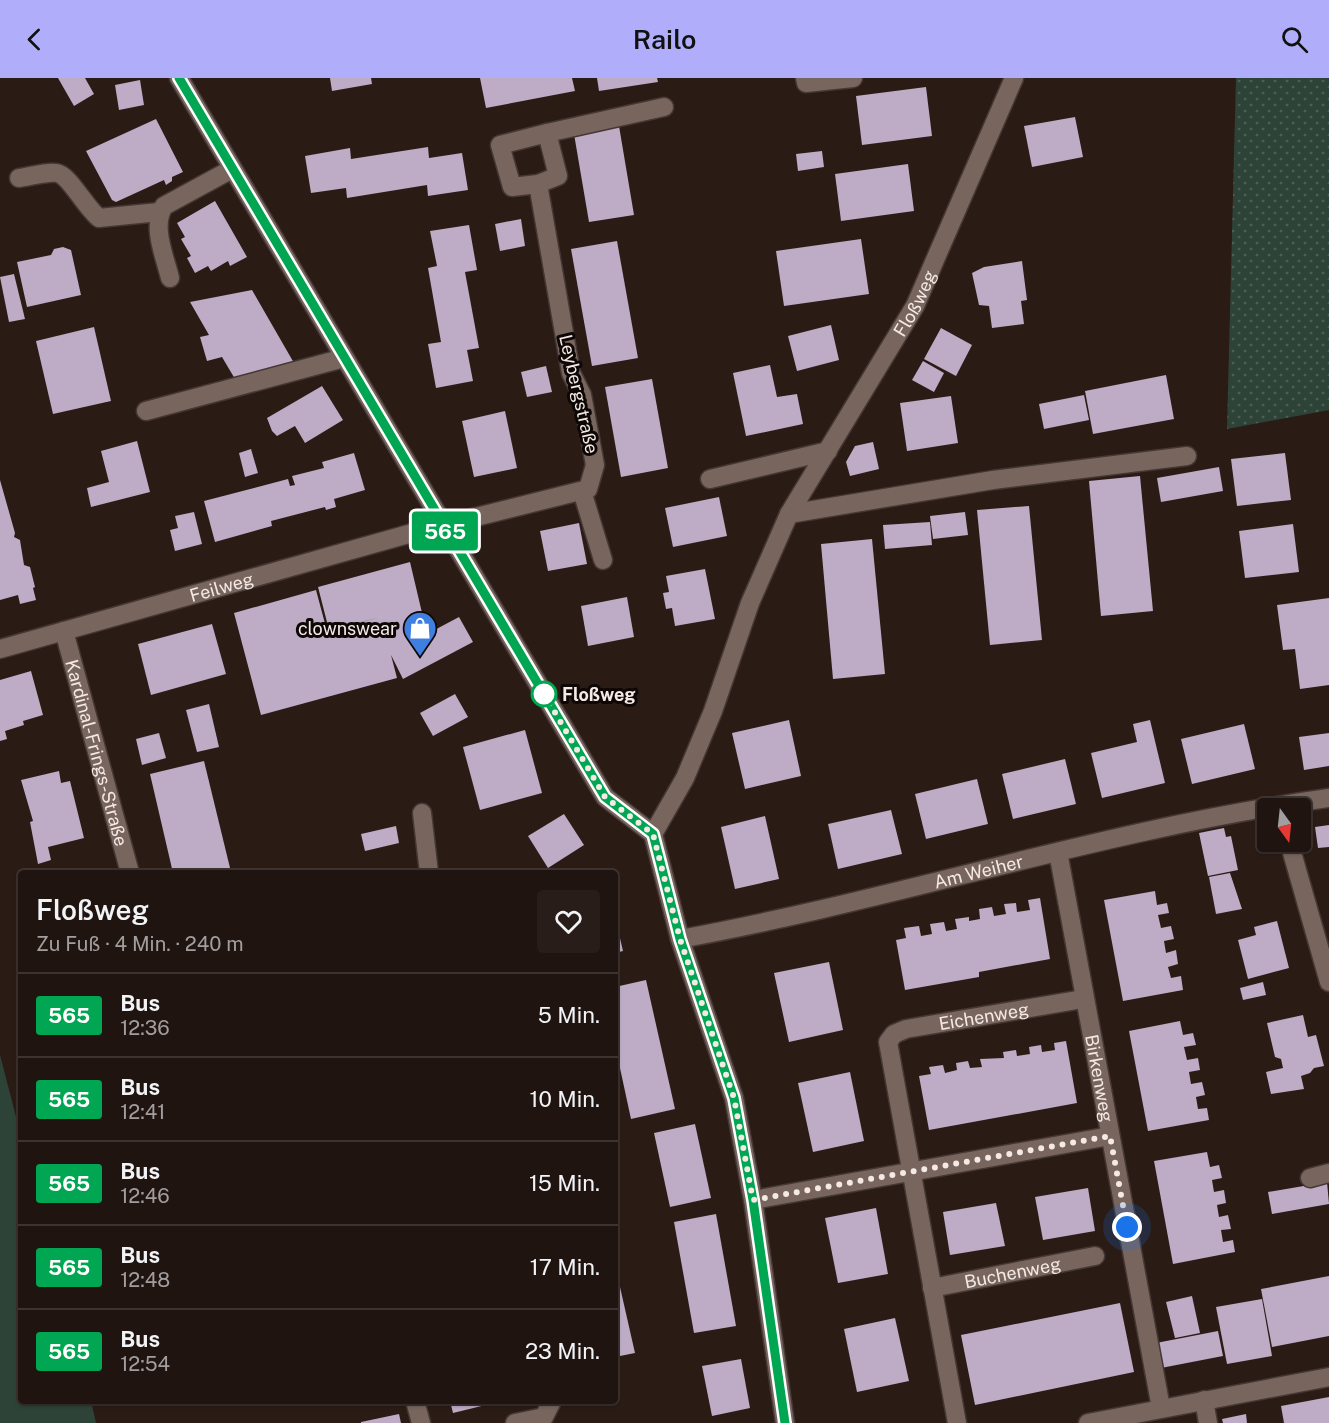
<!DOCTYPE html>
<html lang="de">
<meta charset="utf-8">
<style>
body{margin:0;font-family:"Public Sans",sans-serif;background:#281d19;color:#f1f3f6;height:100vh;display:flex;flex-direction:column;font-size:22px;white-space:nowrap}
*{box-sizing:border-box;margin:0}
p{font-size:20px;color:#a29e9f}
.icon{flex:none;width:33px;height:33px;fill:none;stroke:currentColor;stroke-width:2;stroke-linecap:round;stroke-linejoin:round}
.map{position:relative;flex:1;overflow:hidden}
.details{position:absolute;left:18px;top:792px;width:600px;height:534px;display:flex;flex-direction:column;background:#201410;border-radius:6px;box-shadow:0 2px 4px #0004,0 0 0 2px #3d3330}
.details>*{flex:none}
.badge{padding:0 12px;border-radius:4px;font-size:21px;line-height:39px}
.needle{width:39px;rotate:165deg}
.buttons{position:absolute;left:1257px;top:720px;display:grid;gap:12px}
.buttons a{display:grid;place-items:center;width:54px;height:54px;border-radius:6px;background:#201410;box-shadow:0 2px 4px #0004,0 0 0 2px #3d3330;font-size:30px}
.you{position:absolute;width:30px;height:30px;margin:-15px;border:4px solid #fff;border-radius:50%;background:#1a73e8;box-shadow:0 0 0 9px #1a73e833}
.map>.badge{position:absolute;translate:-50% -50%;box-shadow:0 0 0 3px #fff}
.round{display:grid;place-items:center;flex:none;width:63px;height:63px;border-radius:6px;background:#281d19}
.summary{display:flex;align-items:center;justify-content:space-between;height:102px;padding:0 18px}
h1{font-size:28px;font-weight:600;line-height:45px}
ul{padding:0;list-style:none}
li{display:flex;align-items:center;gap:18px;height:84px;padding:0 18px;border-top:2px solid #3d3330}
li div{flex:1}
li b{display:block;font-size:22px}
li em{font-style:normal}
li .badge{min-width:66px;font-weight:700;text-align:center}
header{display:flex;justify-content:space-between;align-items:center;height:78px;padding:0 18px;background:#b0aefa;color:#111;font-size:27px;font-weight:600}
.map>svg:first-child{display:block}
.grass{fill:url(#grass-dots)}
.garden{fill:#2e4337}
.building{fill:#beabc5}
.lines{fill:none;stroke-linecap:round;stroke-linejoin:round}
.minor-casing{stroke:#443734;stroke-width:21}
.minor{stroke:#78655e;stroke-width:18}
.line-casing{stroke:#fff;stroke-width:14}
.line{stroke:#00a651;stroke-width:9}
.walk{stroke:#f4e9e5;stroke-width:6;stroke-dasharray:0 10.8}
.stop-dot{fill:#fff;stroke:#00a651;stroke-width:3}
.labels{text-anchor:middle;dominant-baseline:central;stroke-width:6;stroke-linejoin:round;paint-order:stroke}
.street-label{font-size:18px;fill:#f4e9e5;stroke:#0d0705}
.poi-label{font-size:18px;fill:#f4e9e5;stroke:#0d0705;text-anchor:end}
.stop-label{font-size:18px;font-weight:bold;fill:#f4e9e5;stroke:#0d0705;text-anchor:start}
</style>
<header><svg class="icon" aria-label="back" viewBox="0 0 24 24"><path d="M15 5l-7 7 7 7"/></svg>Railo<svg class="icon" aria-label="search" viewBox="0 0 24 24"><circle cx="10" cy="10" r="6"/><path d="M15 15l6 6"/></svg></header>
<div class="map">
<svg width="1329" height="1345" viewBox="0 0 1329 1345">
<defs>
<pattern id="grass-dots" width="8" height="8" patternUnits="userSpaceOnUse" patternTransform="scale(1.5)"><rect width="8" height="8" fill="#2e4337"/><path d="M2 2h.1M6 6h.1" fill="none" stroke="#4d5e54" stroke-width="1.8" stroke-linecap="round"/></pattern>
</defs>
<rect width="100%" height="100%" fill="#2a1b15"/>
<path class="grass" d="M1236,0H1329V332L1227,351Z"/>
<path class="garden" d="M0,977L21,1058V1323H91L96,1345H0Z"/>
<g class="building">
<path d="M58,0H85L94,16L74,28Z"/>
<path d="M330,0H371L372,6L332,13Z"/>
<path d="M480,0H572L575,13L486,30Z"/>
<path d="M597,0H657L658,4L599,13Z"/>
<path d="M140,2L144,27L119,32L115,7Z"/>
<path d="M926,9L932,58L862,67L856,18Z"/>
<path d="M1075,39L1083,79L1032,89L1024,48Z"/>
<path d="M156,41L183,94L172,99V103L166,107L164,102L116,124L112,122L86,73Z"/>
<path d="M619,48L634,137L589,144L574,56Z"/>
<path d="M428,69L429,80L462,75L468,112L428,118L427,107L347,120L346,110L311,115L305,78L350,70L351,81Z"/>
<path d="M822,73L824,89L798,93L796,76Z"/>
<path d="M908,86L914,133L841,143L835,96Z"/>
<path d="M215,123L247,179L230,188L228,183L211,193L208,188L195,195L187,180L191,178L181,161L185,159L177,145Z"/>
<path d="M521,141L525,168L500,173L495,146Z"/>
<path d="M469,147L477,192L465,194L479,270L467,272L473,303L436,310L428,266L441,264L428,190L437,188L430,153Z"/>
<path d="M861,161L869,216L784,228L776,173Z"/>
<path d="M617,163L638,280L592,288L571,171Z"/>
<path d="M63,169L71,172L81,217L27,229L17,184L51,177L54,171Z"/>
<path d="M1022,183L1027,222L1021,223L1024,246L992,250L989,228L979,227L972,195L984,189Z"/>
<path d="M14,196L25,241L9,244L0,199Z"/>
<path d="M252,212L294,285L235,301L222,279L207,283L200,259L209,257L190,224Z"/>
<path d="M831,247L839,282L797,293L788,258Z"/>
<path d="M94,249L111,323L53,336L36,263Z"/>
<path d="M941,250L972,267L956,298L924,281Z"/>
<path d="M923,283L944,295L934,314L912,302Z"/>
<path d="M770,287L777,319L797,316L803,346L746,358L733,295Z"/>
<path d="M546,288L552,314L527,319L521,294Z"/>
<path d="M1166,297L1174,341L1093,356L1085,313Z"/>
<path d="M652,301L668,390L621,399L605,309Z"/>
<path d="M322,308L343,342L305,365L295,348L277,358L272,353L267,340Z"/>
<path d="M1084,317L1089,342L1044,351L1039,326Z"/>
<path d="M951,318L958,365L907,373L900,325Z"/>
<path d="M505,333L517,390L474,399L462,343Z"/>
<path d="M137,363L150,414L91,429L87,410L109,404L101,373Z"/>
<path d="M873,364L879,391L850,398L846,384L855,368Z"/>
<path d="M251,371L258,395L245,399L239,375Z"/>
<path d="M354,375L365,412L334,421L336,429L326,432L325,429L271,443L272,448L215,464L204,423L288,401L290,408L295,407L292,398L324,390L322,384Z"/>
<path d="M1285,375L1291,422L1237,428L1231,381Z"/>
<path d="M1219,389L1223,413L1161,424L1157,400Z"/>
<path d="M1140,398L1153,533L1101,538L1089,403Z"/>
<path d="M0,402L15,455L14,459L20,462L24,487L30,489L35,509L33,510L36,522L20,526L18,517L0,522Z"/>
<path d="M719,419L727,458L673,469L665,430Z"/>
<path d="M1029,428L1042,562L990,567L977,432Z"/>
<path d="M194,434L202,466L175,473L170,452L178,450L175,438Z"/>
<path d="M965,434L968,457L933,461L930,438Z"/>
<path d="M930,444L932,467L885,471L883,447Z"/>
<path d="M579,445L587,486L548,493L540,453Z"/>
<path d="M1293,446L1299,494L1245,500L1239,453Z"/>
<path d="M872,461L885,596L833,601L821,466Z"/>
<path d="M410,484L427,556L459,539L473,564L403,601L391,577L397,600L261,637L234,535L316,512L327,553L381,539L329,552L318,509Z"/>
<path d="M705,491L715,541L675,548L672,530L666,531L663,515L669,514L666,498Z"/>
<path d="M627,519L634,559L588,568L581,528Z"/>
<path d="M1329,520V607L1300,611L1295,571L1283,572L1277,527Z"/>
<path d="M212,546L226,596L151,617L138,566Z"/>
<path d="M31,593L43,637L23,643L24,647L5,653L7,661L0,663V602Z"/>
<path d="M455,616L468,639L433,658L420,635Z"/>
<path d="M209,626L219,669L197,674L186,632Z"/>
<path d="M789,642L801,698L745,711L732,655Z"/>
<path d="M1150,642L1165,705L1102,720L1091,675L1137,664L1133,646Z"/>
<path d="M1244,646L1255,691L1192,706L1181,661Z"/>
<path d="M525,652L542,715L480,732L463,669Z"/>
<path d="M159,655L166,680L142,687L136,661Z"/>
<path d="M1329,655V688L1304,692L1299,659Z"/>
<path d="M1065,681L1076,726L1013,741L1002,696Z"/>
<path d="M204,683L231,794L173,795L150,696Z"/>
<path d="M59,693L61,705L70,703L84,760L48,769L51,782L38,786L30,744L33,743L21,702Z"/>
<path d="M977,701L988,746L926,761L915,716Z"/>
<path d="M891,732L902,776L838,791L828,746Z"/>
<path d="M564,736L584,767L548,790L528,758Z"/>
<path d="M765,738L779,801L735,811L721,749Z"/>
<path d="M1329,747V769L1318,770L1315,749Z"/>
<path d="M396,748L399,765L365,773L361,756Z"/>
<path d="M1224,750L1226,759L1231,758L1238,792L1208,798L1199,755Z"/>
<path d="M1230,795L1242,831L1216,836L1209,799Z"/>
<path d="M1155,813L1157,827L1167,825L1169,835L1158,837L1161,850L1171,848L1174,861L1164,863L1166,875L1176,872L1178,886L1168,889L1171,900L1181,898L1183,912L1123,923L1104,822Z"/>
<path d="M1040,820L1050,881L979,894V899L905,912L896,862L906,860L904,850L919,848L921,858L932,856L930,846L944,844L946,853L957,851L955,841L969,839V843L980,841L979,831L992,829L994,838L1006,836L1004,826L1016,825L1017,834L1030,832L1028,822Z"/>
<path d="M615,839L623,873L615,875Z"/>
<path d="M1277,843L1289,890L1248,901L1238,862L1256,857L1254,849Z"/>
<path d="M829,884L843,952L789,964L774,895Z"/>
<path d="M646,902L675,1031L631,1041L615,967V909Z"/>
<path d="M1263,904L1266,917L1243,922L1240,910Z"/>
<path d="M1303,937L1308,959L1316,957L1324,988L1314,990L1310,995L1301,998L1304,1011L1271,1016L1266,994L1283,990L1281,981L1275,979L1267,945Z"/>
<path d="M1180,943L1183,957L1193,955L1196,967L1184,969L1187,982L1198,980L1200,992L1189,994L1191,1006L1202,1004L1205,1017L1196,1019L1198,1031L1207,1030L1209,1042L1148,1053L1129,953Z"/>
<path d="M1066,963L1077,1025L929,1052L919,998L931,996L929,989L943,987L945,995L957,992L956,985L968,983L970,990L982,989L980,981L1004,980L1003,974L1016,972L1017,978L1030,976L1029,969L1041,967L1042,974L1055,972L1054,965Z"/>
<path d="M850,994L864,1063L813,1074L798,1005Z"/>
<path d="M695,1046L711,1120L670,1129L654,1055Z"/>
<path d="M1207,1074L1210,1089L1219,1087L1222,1100L1212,1102L1214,1114L1224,1112L1226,1125L1217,1127L1219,1139L1228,1137L1231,1151L1221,1152L1223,1164L1233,1162L1235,1174L1173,1186L1154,1083Z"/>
<path d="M1327,1104L1329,1126L1272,1136L1268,1114Z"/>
<path d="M1088,1110L1095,1153L1043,1162L1035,1119Z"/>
<path d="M996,1125L1005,1168L950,1177L943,1134Z"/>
<path d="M876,1130L888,1196L838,1205L825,1140Z"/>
<path d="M716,1136L736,1248L694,1255L674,1144Z"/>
<path d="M615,1187L635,1275L615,1279Z"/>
<path d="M1329,1198V1258L1272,1269L1261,1211Z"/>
<path d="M1192,1218L1200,1255L1175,1260L1166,1224Z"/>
<path d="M1262,1221L1272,1278L1227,1286L1216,1229Z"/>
<path d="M1120,1225L1134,1294L975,1327L961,1257Z"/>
<path d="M895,1240L909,1303L857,1314L844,1251Z"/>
<path d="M1218,1253L1223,1278L1161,1290L1156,1265Z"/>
<path d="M741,1281L750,1330L712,1338L702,1288Z"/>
<path d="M1329,1319V1345H1284L1281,1328Z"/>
<path d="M450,1323H498V1324L453,1335Z"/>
<path d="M399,1336L401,1345H361V1344Z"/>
<path d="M1246,1336L1247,1345H1223L1222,1341Z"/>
</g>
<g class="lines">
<defs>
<g id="minor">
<path d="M179,0L605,719L653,756L680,861L734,1020L753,1122L785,1345"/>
<path d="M805,0L806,5L853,0"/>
<path d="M547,55L558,98L538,106L512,109L500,67Z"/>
<path d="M547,55L664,29"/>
<path d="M19,100C30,99 46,93 57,95C69,97 86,130 99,140L159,134"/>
<path d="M170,200C165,179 151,148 164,128L232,91"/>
<path d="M146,333L344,280"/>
<path d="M710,401L828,373"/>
<path d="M582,413L603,482"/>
<path d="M789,436L993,402L1187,378"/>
<path id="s1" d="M64,553L130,795"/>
<path id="s2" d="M0,571L412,455L588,411L595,387L582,317L571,295L538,106"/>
<path d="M422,735L429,795"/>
<path id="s3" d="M653,756L685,700L713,633L750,525L789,436L915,228L1014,0"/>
<path d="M1289,764L1329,904"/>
<path id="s4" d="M1058,774L1161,1330"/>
<path id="s5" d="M680,861C898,821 1110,750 1329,720"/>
<path d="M1310,1100L1329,1095"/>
<path d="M753,1122L1110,1058"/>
<path id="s6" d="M932,1210L1095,1178"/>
<path d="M1204,1322L1208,1345"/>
<path d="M415,1323L421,1345"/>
<path d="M515,1345L544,1339L552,1323"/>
<path id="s7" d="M957,1345L888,964L894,956L906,951L1083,921"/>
<path d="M1088,1345L1329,1299"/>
</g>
</defs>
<use href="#minor" class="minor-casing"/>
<use href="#minor" class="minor"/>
</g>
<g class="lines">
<defs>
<path id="line" d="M179,0L605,719L653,756L680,861L734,1020L753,1122L785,1345"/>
</defs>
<use href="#line" class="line-casing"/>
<use href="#line" class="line"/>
<path class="walk" d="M544,616L605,719L653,756L680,861L734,1020L753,1122L1110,1058L1127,1149"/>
</g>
<defs>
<symbol id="shop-pin" viewBox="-11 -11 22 30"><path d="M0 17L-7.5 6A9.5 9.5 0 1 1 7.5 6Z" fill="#3f7fe0" stroke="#0d0705"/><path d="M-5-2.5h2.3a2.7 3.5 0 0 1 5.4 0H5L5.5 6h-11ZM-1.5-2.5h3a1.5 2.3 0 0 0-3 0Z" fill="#fff"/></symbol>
</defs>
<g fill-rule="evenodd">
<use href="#shop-pin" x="401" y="531" width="38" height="52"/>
</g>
<circle class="stop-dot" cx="544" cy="616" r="12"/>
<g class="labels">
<g class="street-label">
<text stroke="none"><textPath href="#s3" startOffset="594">Floßweg</textPath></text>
<text transform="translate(579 316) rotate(77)">Leybergstraße</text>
<text stroke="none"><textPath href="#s2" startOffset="230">Feilweg</textPath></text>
<text stroke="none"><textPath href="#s1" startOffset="126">Kardinal-Frings-Straße</textPath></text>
<text stroke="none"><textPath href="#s5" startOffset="306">Am Weiher</textPath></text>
<text stroke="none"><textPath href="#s7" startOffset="489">Eichenweg</textPath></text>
<text stroke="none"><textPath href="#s4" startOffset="230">Birkenweg</textPath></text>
<text stroke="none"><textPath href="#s6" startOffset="82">Buchenweg</textPath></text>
</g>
<g class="poi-label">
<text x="397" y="550">clownswear</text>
</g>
<g class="stop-label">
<text x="562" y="616">Floßweg</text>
</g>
</g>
</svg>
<div class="buttons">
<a><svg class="needle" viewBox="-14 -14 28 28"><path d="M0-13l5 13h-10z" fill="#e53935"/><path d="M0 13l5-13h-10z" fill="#a29e9f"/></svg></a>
</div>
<div class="you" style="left:1127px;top:1149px"></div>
<b class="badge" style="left:445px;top:453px;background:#00a651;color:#fff">565</b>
<section class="details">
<div class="summary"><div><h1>Floßweg</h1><p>Zu Fuß · 4 Min. · 240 m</p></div><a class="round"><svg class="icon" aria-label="heart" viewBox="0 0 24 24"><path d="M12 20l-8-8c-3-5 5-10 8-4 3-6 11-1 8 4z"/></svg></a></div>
<ul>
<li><span class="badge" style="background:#00a651;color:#fff">565</span><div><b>Bus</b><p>12:36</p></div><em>5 Min.</em></li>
<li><span class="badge" style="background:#00a651;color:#fff">565</span><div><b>Bus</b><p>12:41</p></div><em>10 Min.</em></li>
<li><span class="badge" style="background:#00a651;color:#fff">565</span><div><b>Bus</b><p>12:46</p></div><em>15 Min.</em></li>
<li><span class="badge" style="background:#00a651;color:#fff">565</span><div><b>Bus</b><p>12:48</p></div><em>17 Min.</em></li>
<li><span class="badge" style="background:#00a651;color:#fff">565</span><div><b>Bus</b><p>12:54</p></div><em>23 Min.</em></li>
</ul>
</section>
</div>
